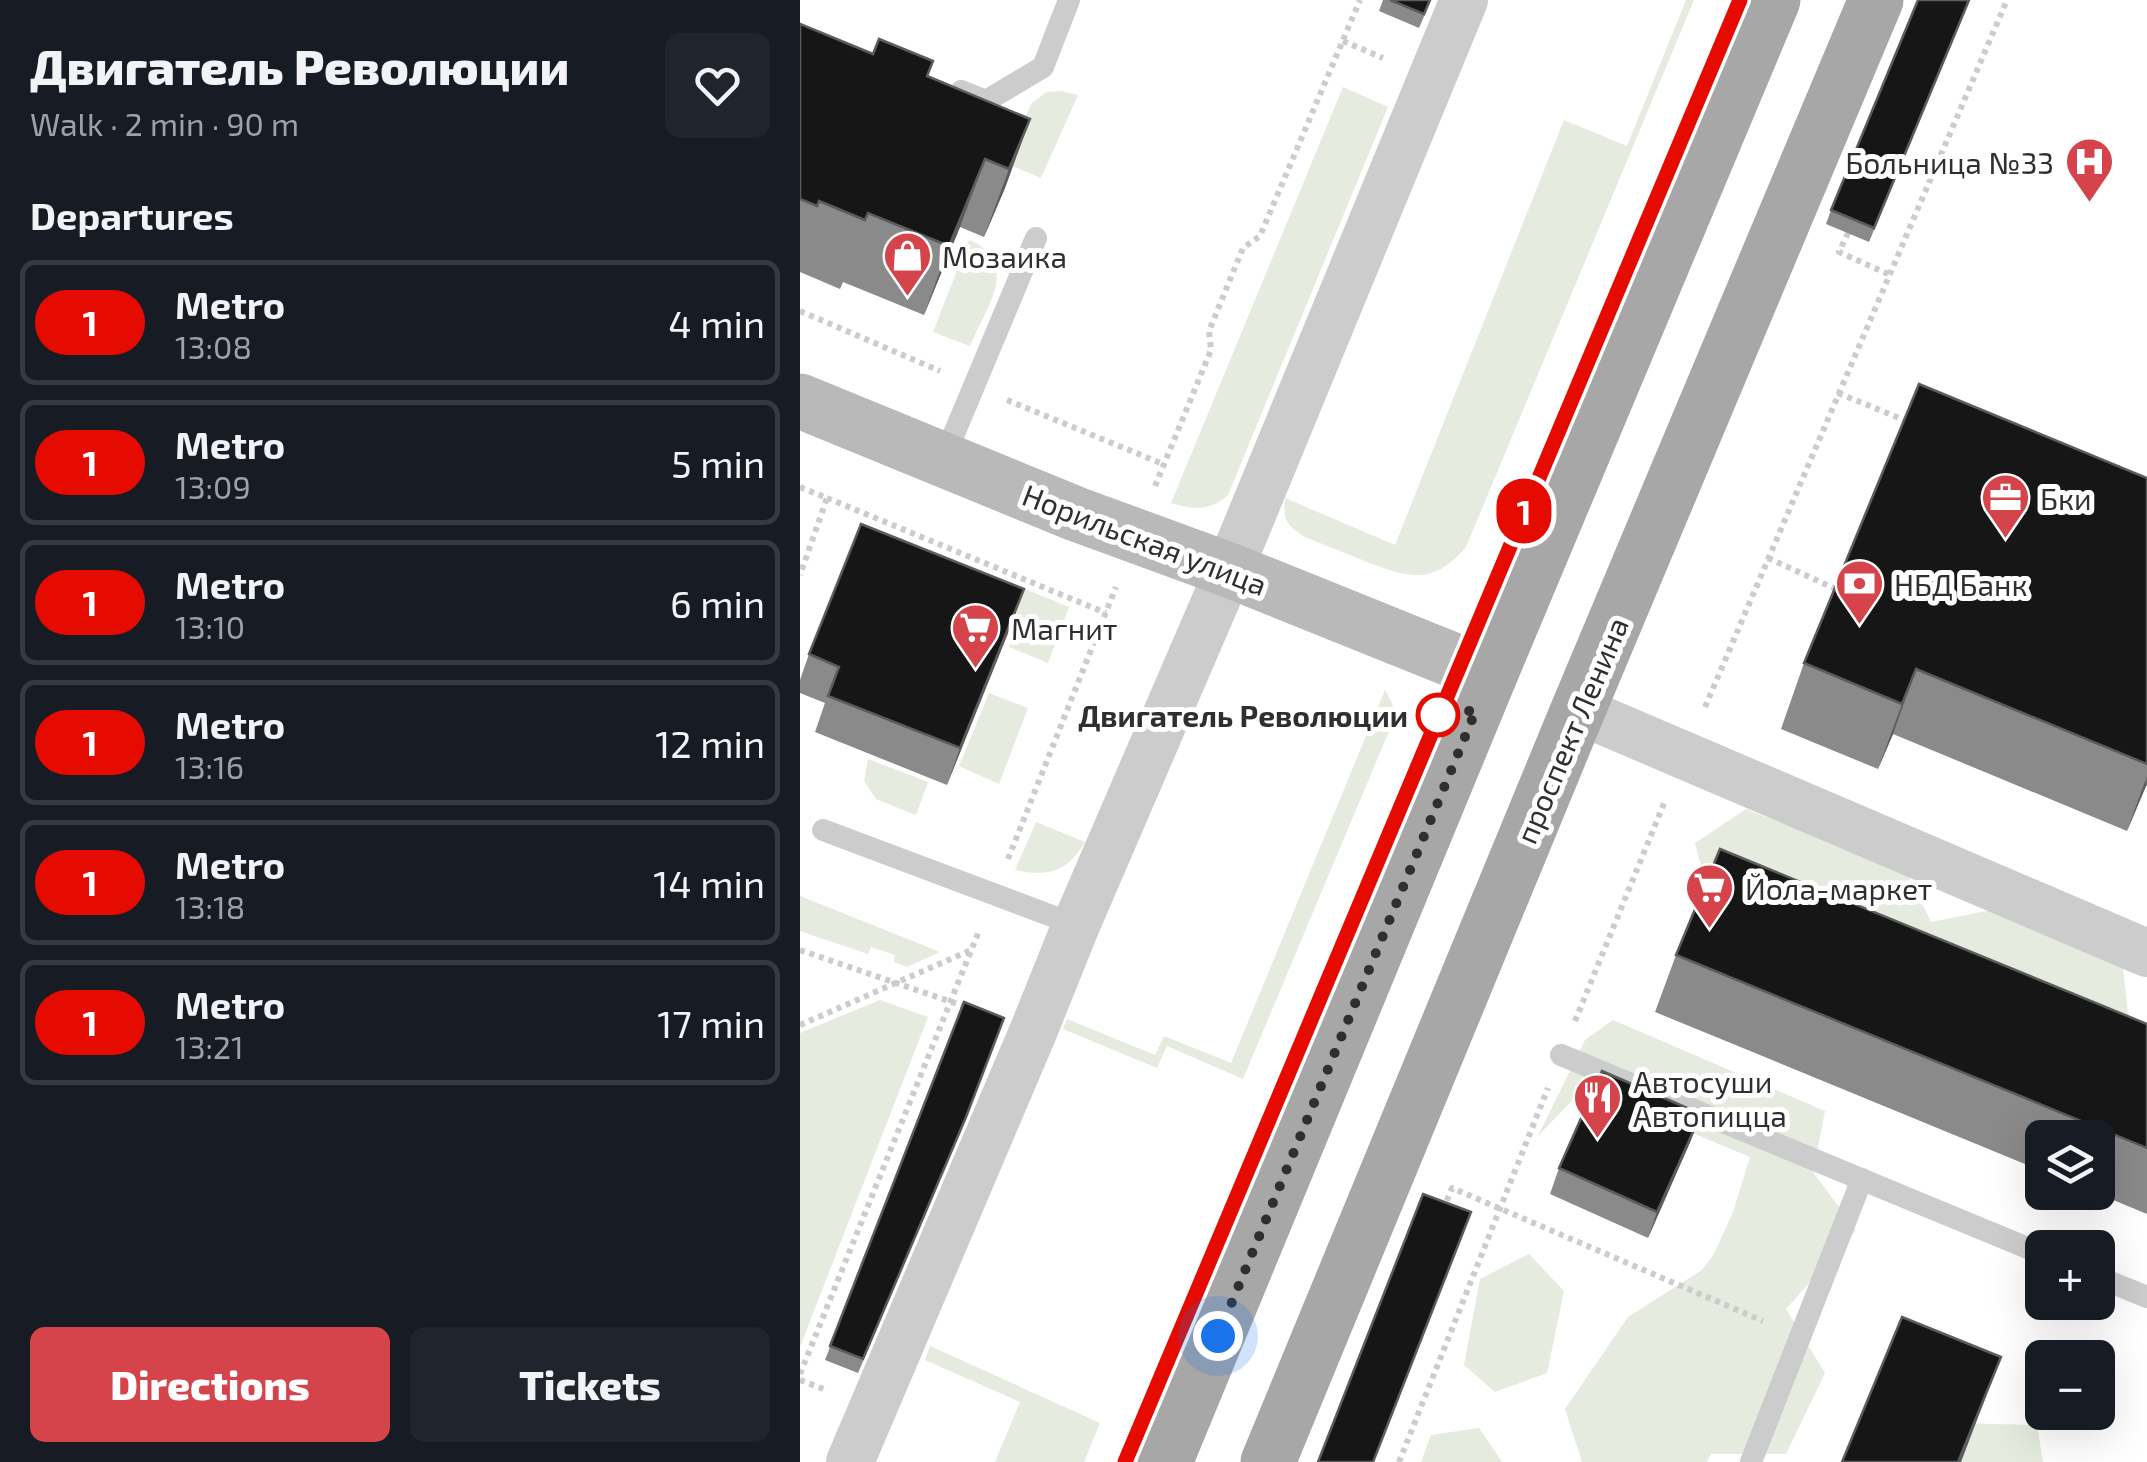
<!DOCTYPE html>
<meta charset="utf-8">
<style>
body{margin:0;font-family:"Exo 2",sans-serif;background:#20242c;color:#f1f3f6;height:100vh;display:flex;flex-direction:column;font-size:38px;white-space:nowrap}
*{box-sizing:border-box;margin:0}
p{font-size:32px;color:#9ea1a6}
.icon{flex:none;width:55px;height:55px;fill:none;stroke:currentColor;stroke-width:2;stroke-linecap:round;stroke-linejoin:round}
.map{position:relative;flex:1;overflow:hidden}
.sheet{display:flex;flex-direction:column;background:#171b24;width:800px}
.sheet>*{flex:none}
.badge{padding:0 20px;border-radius:32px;font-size:35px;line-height:65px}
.tools{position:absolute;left:1225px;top:1120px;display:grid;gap:20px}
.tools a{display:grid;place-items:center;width:90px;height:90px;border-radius:15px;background:#171b24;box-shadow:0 10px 40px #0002;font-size:50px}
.you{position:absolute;width:50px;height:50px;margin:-25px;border:8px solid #fff;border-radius:50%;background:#1a73e8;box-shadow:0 0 0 15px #1a73e833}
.map>.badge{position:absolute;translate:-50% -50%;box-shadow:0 0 0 5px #fff}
h2{padding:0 30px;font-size:38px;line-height:90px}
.round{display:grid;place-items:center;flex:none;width:105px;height:105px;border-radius:15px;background:#20242c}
.headline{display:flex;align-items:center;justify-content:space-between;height:170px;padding:0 30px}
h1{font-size:48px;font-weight:800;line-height:75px}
.action{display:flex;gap:20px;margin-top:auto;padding:20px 30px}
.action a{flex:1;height:115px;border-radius:15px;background:#d5434b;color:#fff;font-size:40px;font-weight:800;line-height:115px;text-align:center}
.action a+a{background:#20242c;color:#f1f3f6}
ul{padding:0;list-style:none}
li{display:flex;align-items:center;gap:30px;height:125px;margin:0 20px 15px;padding:0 10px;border:5px solid #363941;border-radius:15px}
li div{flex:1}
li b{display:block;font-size:38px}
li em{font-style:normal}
li .badge{min-width:110px;font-weight:700;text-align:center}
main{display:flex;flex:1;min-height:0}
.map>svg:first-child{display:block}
.green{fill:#e5ebde}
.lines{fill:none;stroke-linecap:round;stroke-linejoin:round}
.path{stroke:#ccc;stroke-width:6;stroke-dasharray:5 5;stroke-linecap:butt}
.lane{stroke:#ccc;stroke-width:22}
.street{stroke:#ccc;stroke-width:48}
.secondary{stroke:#b9b9b9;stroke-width:55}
.primary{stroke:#a7a7a7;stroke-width:55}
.wall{fill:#8a8a8a}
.shaded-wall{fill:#5c5c5c}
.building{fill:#161616;stroke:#5c5c5c;stroke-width:2.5}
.line-casing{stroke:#fff;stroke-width:22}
.line{stroke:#e50b00;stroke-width:15}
.walk{stroke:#2f2f2f;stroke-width:10;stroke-dasharray:0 18}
.stop-dot{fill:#fff;stroke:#e50b00;stroke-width:5}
.labels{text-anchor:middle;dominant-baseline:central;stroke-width:10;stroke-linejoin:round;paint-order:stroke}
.poi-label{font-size:30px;fill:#2f2f2f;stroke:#fff;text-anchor:start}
.street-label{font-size:30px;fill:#2f2f2f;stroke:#fff}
.stop-label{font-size:30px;font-weight:bold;fill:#2f2f2f;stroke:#fff;text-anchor:end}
</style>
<main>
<section class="sheet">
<div class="headline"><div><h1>Двигатель Революции</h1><p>Walk · 2 min · 90 m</p></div><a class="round"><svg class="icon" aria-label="heart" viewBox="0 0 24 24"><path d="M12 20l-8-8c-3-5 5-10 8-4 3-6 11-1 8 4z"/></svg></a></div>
<h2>Departures</h2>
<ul>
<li><span class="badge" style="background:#e50b00;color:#fff">1</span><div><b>Metro</b><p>13:08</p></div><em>4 min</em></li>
<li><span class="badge" style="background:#e50b00;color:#fff">1</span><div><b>Metro</b><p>13:09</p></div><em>5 min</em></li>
<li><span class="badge" style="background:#e50b00;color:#fff">1</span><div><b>Metro</b><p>13:10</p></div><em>6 min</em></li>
<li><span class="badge" style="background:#e50b00;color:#fff">1</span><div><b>Metro</b><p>13:16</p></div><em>12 min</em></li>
<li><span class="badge" style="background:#e50b00;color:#fff">1</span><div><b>Metro</b><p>13:18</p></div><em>14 min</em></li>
<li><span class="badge" style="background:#e50b00;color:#fff">1</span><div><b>Metro</b><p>13:21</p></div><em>17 min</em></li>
</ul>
<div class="action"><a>Directions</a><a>Tickets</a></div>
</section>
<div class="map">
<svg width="1347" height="1462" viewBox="0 0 1347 1462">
<rect width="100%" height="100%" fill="#fff"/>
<g class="green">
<path d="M886,0H894L666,547C633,586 608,578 565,561C545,553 525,545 505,537C486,525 483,520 485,498L595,545L764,120L827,146Z"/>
<path d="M543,87L588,107L428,495C410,511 393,510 371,503Z"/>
<path d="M261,91L278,95L241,178L205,163L231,104L246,92Z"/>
<path d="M169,240C187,246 200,265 196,285C193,301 177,329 170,346L133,332Z"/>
<path d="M171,567L269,607L248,663L209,647L215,624L157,599Z"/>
<path d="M585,690L592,703L595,717L443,1079L367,1046L357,1068L263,1029L267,1019L355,1055L364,1036L431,1063Z"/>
<path d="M189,693L228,708L199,784L159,766Z"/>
<path d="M68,759L128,782L116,815L76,799L64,781Z"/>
<path d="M946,809L1107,872L1131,922L1192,910L1323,968L1329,1023L910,899L895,843Z"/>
<path d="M236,822L285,842C267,872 249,877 215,870Z"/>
<path d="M0,896L140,952L107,967L94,962L95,955L71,947L68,954L0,931Z"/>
<path d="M80,1000L128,1017L0,1347V1033Z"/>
<path d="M813,1020L1025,1111L1013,1172L1056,1230L986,1309L1025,1373L986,1454H911L907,1462H782L765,1409L828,1317L902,1270L914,1254L933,1212L950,1157L784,1088L738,1136L785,1040Z"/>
<path d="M729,1254L764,1291L747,1373L695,1392L664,1365L680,1279Z"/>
<path d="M130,1346L300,1423L284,1462H195L220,1402L125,1360Z"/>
<path d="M1114,1422L1237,1425L1243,1462H1097Z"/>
<path d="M679,1428L702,1462H621L631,1435Z"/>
</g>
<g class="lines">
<g class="path">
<path d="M543,41L583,58"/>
<path d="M1048,233L1039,252L1088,274"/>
<path d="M0,311L140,371"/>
<path d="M1038,393L1109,422"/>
<path d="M207,400L363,464"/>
<path d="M355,486L411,350L409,331L443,248L460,236L560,0"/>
<path d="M0,487L27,498L0,575"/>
<path d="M27,498L306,613"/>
<path d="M968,558L1038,590"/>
<path d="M905,707L1207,0"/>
<path d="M208,859L316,587"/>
<path d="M0,950L169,1008"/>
<path d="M775,1021L865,801"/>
<path d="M0,1025L171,950"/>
<path d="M643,1210L652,1188L963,1321"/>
<path d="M0,1374L179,931"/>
<path d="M0,1380L26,1390"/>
<path d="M599,1462L748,1088"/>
</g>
<g class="lane">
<path d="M161,91L186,101L243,67L269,0"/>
<path d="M143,460L236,238"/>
<path d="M23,830L276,925"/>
<path d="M761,1055L1242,1254"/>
<path d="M1298,1277L1347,1297"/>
<path d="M951,1462L1062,1179"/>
</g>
<g class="street">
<path d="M778,710L1347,953"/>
<path d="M50,1462L233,1032L276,925L429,570L664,0"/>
</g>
<path class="secondary" d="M0,401L276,514L429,570L690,675"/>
<g class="primary">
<path d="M365,1462L690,675L973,0"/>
<path d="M468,1462L778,710L1076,0"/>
</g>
</g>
<g class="wall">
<path d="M583,0H631L619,28L579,11Z"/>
<path d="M1170,0L1069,242L1026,224L1031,210Z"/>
<path d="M0,24L230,119L205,188L184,237L160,227L124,315L43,282L40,289L0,272Z"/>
<path d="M1347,478V786H1346L1327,831L1093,734L1078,769L981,729L1004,663Z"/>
<path d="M224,589L147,785L15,732L25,703L0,693V680L9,654Z"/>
<path d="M876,955L1347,1024V1214L1294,1192H1298V1138H1242V1171L855,1012Z"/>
<path d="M164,1002L161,1130L58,1373L25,1360Z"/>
<path d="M891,1140L848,1238L750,1194L759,1168Z"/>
</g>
<g class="shaded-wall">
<path d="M230,119L205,188L184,237L209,169Z"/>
<path d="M185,159L160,227L124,315L149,246Z"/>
<path d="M224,589L211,626L147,785L160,748Z"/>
<path d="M1116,669L1093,734L1078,769L1102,704Z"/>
<path d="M1347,776L1346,786L1327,831Z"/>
<path d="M901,1114L891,1140L848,1238L857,1212Z"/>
<path d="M1201,1357L1161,1462H1158Z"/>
</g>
<g class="building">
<path d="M590,0H630L624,14Z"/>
<path d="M1118,0H1169L1074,228L1031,210Z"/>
<path d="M0,24L73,54L79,39L133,61L127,76L230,119L209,169L185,159L149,246L68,213L65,220L19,201L17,206L0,199Z"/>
<path d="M1119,384L1347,478V764L1116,669L1102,704L1004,663Z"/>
<path d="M61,524L224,589L160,748L28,696L39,667L9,654Z"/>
<path d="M920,849L1347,1024V1148L876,955Z"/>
<path d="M164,1002L204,1018L166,1117L63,1359L30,1346Z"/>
<path d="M802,1071L901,1114L857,1212L759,1168Z"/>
<path d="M623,1194L671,1212L573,1462H518Z"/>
<path d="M1102,1317L1201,1357L1158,1462H1042Z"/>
</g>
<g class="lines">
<defs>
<path id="line" d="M325,1462L940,0"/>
</defs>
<use href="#line" class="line-casing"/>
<use href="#line" class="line"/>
<path class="walk" d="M418,1336L676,710L638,715"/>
</g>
<defs>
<symbol id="hospital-pin" viewBox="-11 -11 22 30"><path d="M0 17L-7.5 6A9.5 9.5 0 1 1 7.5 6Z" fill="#d5434b" stroke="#fff"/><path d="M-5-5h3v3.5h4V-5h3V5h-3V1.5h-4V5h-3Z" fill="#fff"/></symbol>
<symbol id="shop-pin" viewBox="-11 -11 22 30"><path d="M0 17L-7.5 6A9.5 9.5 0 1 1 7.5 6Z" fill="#d5434b" stroke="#fff"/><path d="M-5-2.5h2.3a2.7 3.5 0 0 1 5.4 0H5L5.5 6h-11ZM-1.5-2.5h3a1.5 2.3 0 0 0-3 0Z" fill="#fff"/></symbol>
<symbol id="office-pin" viewBox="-11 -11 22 30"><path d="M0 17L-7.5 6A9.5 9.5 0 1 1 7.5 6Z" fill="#d5434b" stroke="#fff"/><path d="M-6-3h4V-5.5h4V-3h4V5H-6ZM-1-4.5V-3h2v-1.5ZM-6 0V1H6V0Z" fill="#fff"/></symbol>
<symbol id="bank-pin" viewBox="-11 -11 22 30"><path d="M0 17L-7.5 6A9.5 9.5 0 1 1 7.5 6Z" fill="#d5434b" stroke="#fff"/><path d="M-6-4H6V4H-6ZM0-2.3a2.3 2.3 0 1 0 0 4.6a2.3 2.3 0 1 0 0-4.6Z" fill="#fff"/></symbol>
<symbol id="supermarket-pin" viewBox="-11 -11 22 30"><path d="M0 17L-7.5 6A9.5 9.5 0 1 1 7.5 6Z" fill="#d5434b" stroke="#fff"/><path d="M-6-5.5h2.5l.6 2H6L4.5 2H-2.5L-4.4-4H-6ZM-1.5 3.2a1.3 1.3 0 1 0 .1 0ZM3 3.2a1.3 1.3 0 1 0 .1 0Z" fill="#fff"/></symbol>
<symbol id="restaurant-pin" viewBox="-11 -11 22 30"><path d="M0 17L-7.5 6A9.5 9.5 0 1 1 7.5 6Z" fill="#d5434b" stroke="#fff"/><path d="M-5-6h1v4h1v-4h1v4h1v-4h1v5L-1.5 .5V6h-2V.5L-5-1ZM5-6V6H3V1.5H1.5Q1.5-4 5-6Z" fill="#fff"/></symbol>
</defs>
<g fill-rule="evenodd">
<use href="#hospital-pin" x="1262" y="134" width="55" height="75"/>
<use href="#shop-pin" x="80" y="228" width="55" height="75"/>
<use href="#office-pin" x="1178" y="470" width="55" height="75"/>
<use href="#bank-pin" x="1032" y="556" width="55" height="75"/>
<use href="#supermarket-pin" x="148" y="600" width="55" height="75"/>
<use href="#supermarket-pin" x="882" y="860" width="55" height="75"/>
<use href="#restaurant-pin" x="770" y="1070" width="55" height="75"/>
</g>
<circle class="stop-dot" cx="638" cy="715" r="20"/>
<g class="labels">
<g class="poi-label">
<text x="1254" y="162" text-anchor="end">Больница №33</text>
<text x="142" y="256">Мозаика</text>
<text x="1240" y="498">Бки</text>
<text x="1094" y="584">НБД Банк</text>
<text x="211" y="628">Магнит</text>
<text x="945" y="888">Йола-маркет</text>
<text x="833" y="1081">Автосуши<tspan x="833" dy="34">Автопицца</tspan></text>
</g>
<g class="street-label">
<text transform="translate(345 539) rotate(21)">Норильская улица</text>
<text transform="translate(771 730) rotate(-67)">проспект Ленина</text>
</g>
<g class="stop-label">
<text x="608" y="715">Двигатель Революции</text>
</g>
</g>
</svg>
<div class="tools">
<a><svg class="icon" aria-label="layers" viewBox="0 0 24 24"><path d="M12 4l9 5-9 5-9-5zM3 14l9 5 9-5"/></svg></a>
<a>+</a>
<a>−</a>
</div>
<div class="you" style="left:418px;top:1336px"></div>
<b class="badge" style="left:724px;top:511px;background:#e50b00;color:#fff">1</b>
</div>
</main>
